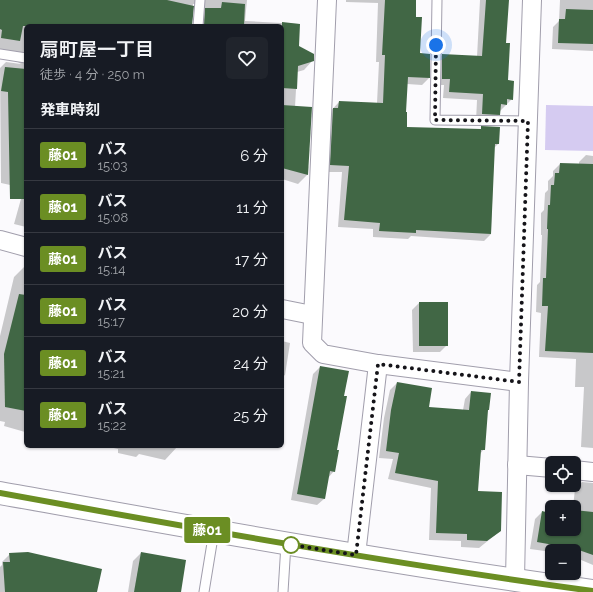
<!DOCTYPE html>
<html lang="ja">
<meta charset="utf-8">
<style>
body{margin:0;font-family:Raleway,"Noto Sans JP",sans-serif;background:#20242c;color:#f1f3f6;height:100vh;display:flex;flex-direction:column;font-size:15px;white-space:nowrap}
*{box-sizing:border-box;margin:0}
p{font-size:13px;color:#9ea1a6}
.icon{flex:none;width:22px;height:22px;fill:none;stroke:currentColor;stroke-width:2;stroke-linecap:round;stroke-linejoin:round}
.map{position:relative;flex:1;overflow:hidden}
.panel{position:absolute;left:24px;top:24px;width:260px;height:424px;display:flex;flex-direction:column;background:#171b24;border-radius:6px;box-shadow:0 1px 3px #0004}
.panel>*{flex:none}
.badge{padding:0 8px;border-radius:3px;font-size:14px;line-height:26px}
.fabs{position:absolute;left:545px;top:456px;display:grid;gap:8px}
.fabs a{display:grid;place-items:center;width:36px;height:36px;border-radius:6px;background:#171b24;box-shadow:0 1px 3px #0004;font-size:20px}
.you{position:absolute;width:20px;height:20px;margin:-10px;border:3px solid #fff;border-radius:50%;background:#1a73e8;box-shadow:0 0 0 6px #1a73e833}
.map>.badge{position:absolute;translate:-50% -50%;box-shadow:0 0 0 2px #fff}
h2{padding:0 16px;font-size:15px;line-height:36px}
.round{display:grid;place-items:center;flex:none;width:42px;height:42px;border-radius:6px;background:#20242c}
.summary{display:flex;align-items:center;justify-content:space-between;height:68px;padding:0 16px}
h1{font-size:19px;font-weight:600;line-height:30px}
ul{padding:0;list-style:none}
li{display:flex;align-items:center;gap:12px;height:52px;padding:0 16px;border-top:1px solid #363941}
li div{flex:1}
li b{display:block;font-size:15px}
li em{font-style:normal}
li .badge{min-width:44px;font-weight:700;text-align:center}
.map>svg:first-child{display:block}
.green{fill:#d5cbf1}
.shadow{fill:#0003}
.building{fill:#416745}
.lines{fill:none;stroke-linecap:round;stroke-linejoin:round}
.service-casing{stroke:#a19eac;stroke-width:11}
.minor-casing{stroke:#a19eac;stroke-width:20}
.tertiary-casing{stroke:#a19eac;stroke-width:24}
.service{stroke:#fff;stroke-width:9}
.minor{stroke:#fff;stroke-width:18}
.tertiary{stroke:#fff;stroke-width:22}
.line-casing{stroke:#fff;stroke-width:9}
.line{stroke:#6b8e23;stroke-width:6}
.walk{stroke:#151419;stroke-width:4;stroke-dasharray:0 7.2}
.stop-dot{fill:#fff;stroke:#6b8e23;stroke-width:2}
</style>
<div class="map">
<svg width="593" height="592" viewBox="0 0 593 592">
<rect width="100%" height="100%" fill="#fbfafd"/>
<path class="green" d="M546,105L593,106V151L545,150Z"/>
<g class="shadow">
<path d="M0,0H247L245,21L299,24L298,46L313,60L304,70L297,72L295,107L311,108L307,175L298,184L282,179V26H196L197,10L195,4H193L191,26H26V227L14,224L24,188L1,183L0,68L6,62L21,64L0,50Z"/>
<path d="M346,0H415V18L419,54L429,78L422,85L407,84L405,113L406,128L479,130L482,128L498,144L494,148L491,234L484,241L411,236L408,239L373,237V229L338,227L342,172H324L326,116L339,102L377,103L379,62H376L378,3L346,2Z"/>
<path d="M480,0H508L505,44L507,81L512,99L500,111L499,114L493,121H476L477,100L443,98L444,85H436V62L442,55L477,57Z"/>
<path d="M560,0H593V51L552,49L553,27L559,21Z"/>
<path d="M586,155L593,156V448L581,447L584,387H575L576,359L539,357L541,313L536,312L537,285L540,282L542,235H541V213L544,210L545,193L548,190V181L553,176V171L560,164H579V162Z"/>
<path d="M26,265V431L25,432L4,426L5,422L0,421V336L14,277Z"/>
<path d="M419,303L447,345L440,352H413L412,310Z"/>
<path d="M282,341L290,343L285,375L282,377Z"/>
<path d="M320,367L343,397L334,471L328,478L324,499L317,505L291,500L313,374Z"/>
<path d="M397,383L428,408L463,410L465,399L471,392L488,410L487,412L484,449L480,454L477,492L500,531L479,548L461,547V541L429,540L431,488L388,479L393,459L379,458L384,418L390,390Z"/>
<path d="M105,446H178L165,460L139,454L136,457L118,453V449Z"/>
<path d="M582,482L593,483V565L574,557V551H552V552L530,549L535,519L542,512L547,513L552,509V529H574L573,507L575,489Z"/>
<path d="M141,553L180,592H128L133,561Z"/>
<path d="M10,554L96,592H0V567L2,565V562Z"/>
</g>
<g class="building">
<path d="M0,0H167L194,6L192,26H23L20,41L1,38L2,30L0,29Z"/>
<path d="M385,0H416V17H422L420,53L430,54V78L408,77L406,112H407V127L481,129V126L500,127L499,144H495L491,234L416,230V233L379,231L380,223L344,220L349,166L330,165L333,108H338L339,101L383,103L385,55H382Z"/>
<path d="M486,0H509L506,43H510L508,80L514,81L513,100L507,99V105L501,104L500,115L482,114L483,94L449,92L450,79H442V54L482,56Z"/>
<path d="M222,2L245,4L244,26H204L205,8H221Z"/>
<path d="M566,9L593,10V44L558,43L559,19H565Z"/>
<path d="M282,22L300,24L299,46L314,54V61L298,66L297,89L282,88Z"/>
<path d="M5,67L26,69V199H10L8,92L1,91Z"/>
<path d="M282,105L312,107L308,175L282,168Z"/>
<path d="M560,163L593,164V353L545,351L548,306H542L543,278H546L548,229H547L548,205H550L551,185H554L555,173H559Z"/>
<path d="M19,294L26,295V411L5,407L4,354Z"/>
<rect x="419" y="302" width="29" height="44"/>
<path d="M320,366L349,371L344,396H347L337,450H339L335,472L330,471L325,499L297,494Z"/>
<path d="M397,382L432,388L429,407L469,410L471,391L491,393L489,410H488L485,450H481L478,491L502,492L501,531L487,541L467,540V534L436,533L438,481L395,473L399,453L386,451L391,410Z"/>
<path d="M551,508H552V529H574V510L593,512V555L576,549L537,542L542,511L550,513Z"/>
<path d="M28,552L102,569L97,592H5L3,562H10L9,553Z"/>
<path d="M141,552L186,560L181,592H134Z"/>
</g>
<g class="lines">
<defs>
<g id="service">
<path d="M437,0L435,120L528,121"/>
<path d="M198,26L200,0"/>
<path d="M0,54L26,58"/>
<path d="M204,592L214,531"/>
<path d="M283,592L286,544"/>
</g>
<g id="minor">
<path d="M327,0L312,343L323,354L378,364L519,382"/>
<path d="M0,240L26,247"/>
<path d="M282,309L312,315"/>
<path d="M517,465L552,468"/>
<path d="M574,470L593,472"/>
<path d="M356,555L378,364"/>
<path d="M515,580L519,382L532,0"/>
</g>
<path id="tertiary" d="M0,493C197,528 394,564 593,591"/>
</defs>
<use href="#service" class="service-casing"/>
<use href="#minor" class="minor-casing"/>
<use href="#tertiary" class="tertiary-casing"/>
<use href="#service" class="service"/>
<use href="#minor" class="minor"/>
<use href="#tertiary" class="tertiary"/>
</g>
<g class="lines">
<defs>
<path id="line" d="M0,493C197,529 395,564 593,591"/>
</defs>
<use href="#line" class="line-casing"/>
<use href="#line" class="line"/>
<path class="walk" d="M291,545L286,544L356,555L378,364L519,382L528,121L435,120L436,45"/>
</g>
<circle class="stop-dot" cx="291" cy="545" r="8"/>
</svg>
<div class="fabs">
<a><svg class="icon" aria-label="locate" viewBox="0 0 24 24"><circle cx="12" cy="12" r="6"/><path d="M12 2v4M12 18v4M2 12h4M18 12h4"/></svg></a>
<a>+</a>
<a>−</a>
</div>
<div class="you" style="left:436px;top:45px"></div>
<b class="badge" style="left:207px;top:530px;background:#6b8e23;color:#fff">藤01</b>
<section class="panel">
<div class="summary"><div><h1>扇町屋一丁目</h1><p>徒歩 · 4 分 · 250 m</p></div><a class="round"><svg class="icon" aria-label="heart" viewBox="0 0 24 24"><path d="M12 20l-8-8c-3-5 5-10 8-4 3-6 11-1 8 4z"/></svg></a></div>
<h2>発車時刻</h2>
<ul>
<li><span class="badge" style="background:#6b8e23;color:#fff">藤01</span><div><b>バス</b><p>15:03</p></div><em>6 分</em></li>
<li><span class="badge" style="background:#6b8e23;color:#fff">藤01</span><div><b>バス</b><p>15:08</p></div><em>11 分</em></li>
<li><span class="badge" style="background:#6b8e23;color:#fff">藤01</span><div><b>バス</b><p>15:14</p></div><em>17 分</em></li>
<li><span class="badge" style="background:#6b8e23;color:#fff">藤01</span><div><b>バス</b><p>15:17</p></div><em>20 分</em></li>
<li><span class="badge" style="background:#6b8e23;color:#fff">藤01</span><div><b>バス</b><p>15:21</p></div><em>24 分</em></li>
<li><span class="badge" style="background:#6b8e23;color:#fff">藤01</span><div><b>バス</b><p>15:22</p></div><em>25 分</em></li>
</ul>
</section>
</div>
